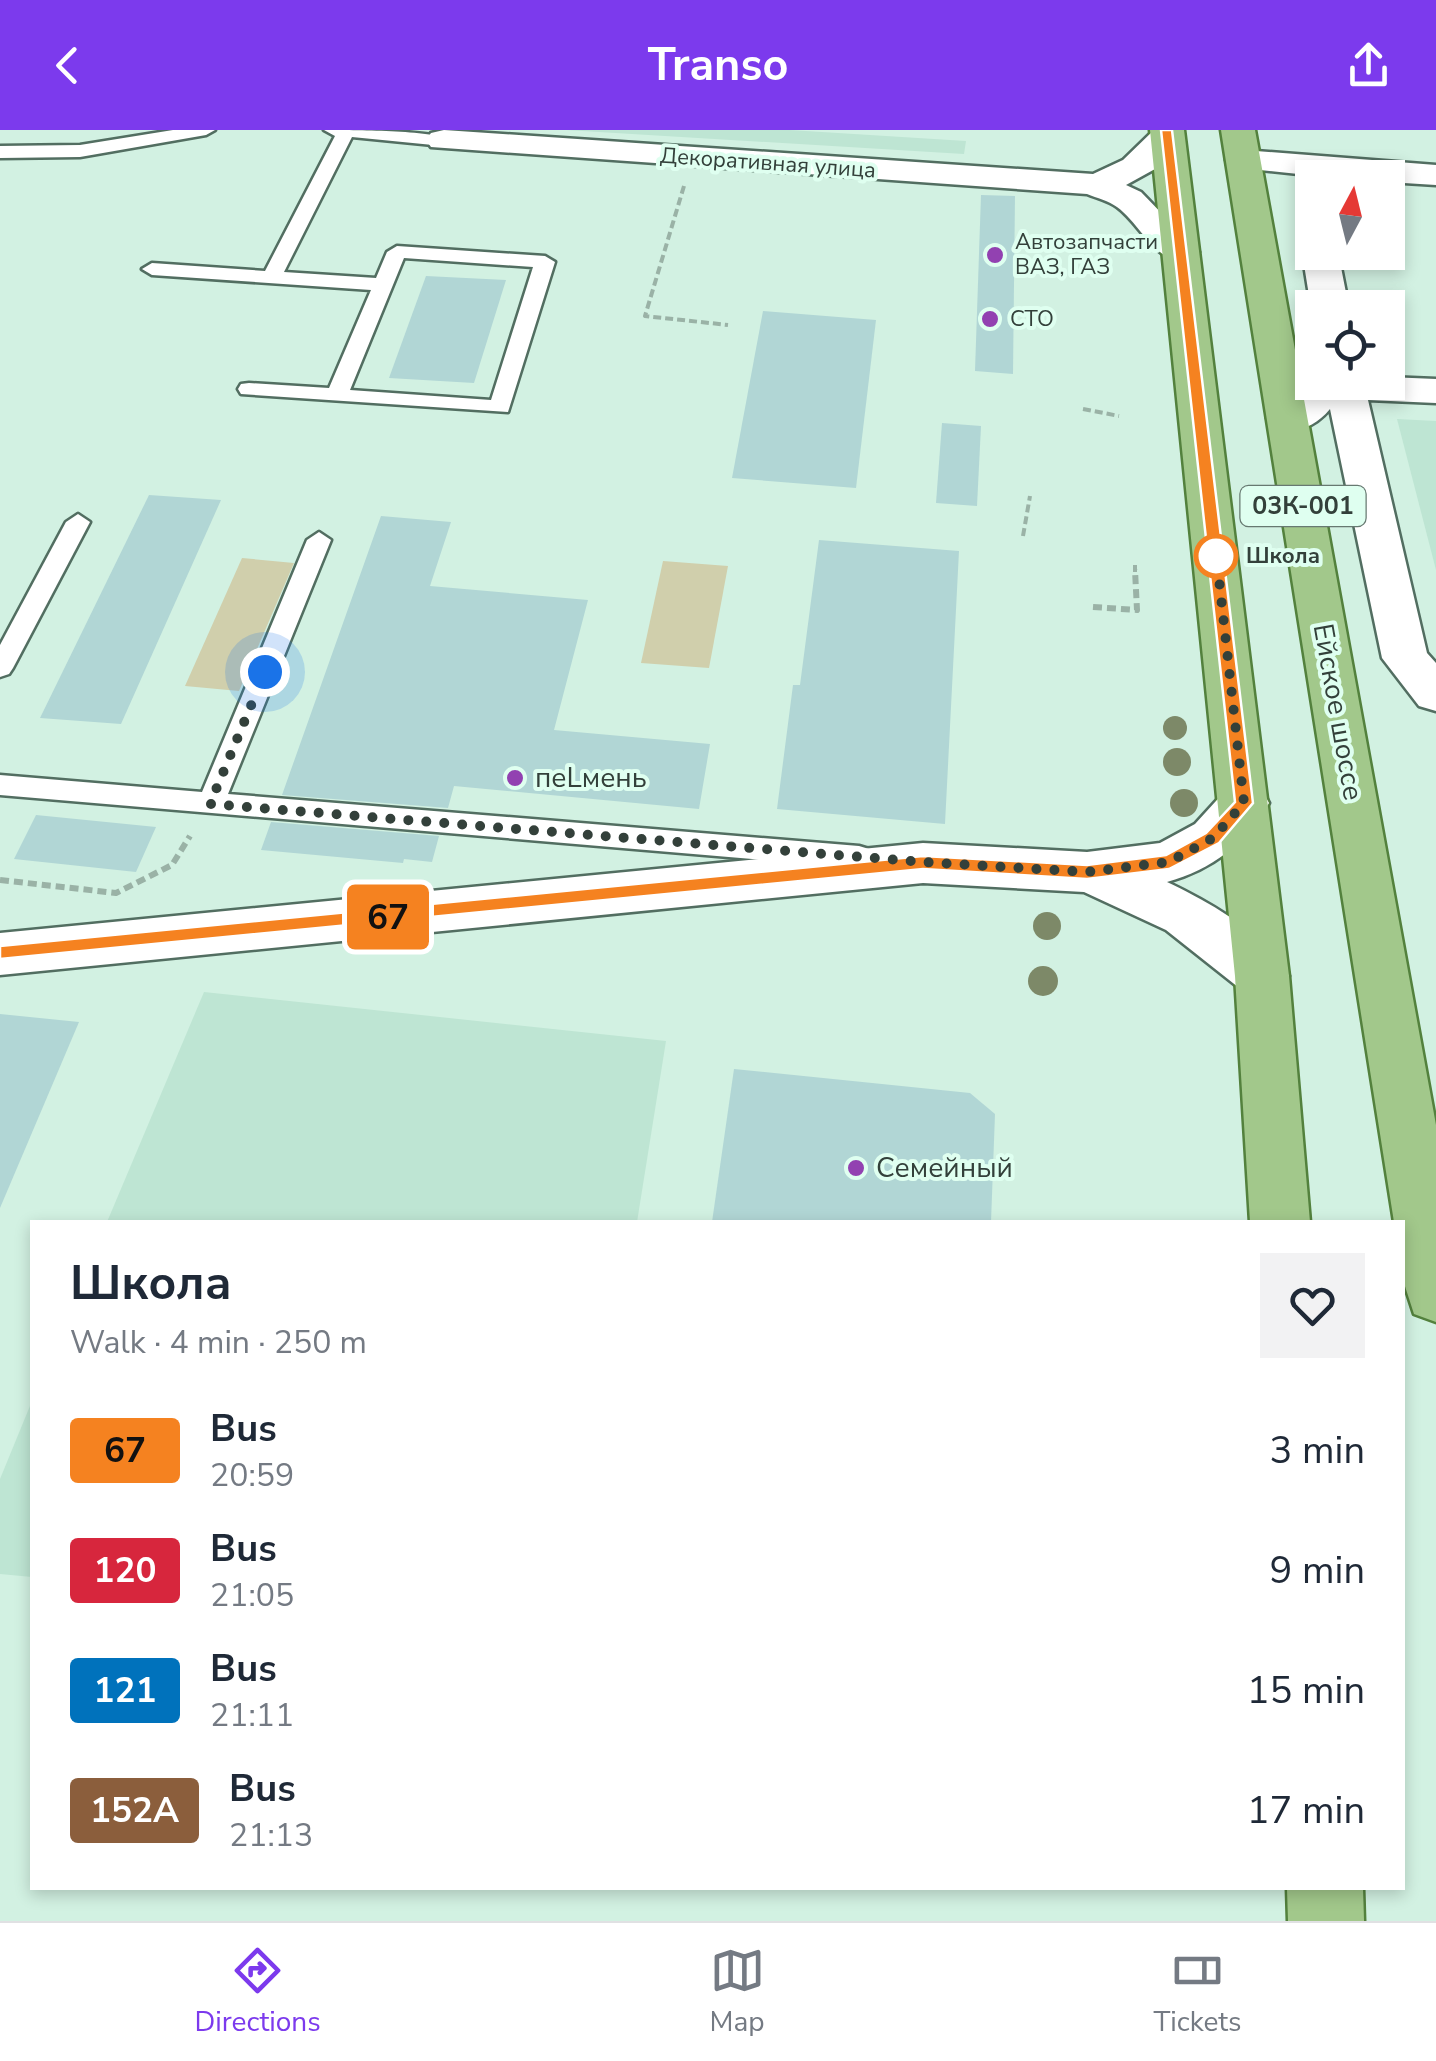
<!DOCTYPE html>
<meta charset="utf-8">
<style>
body{margin:0;font-family:"Nunito Sans",sans-serif;background:#f2f2f3;color:#1f2937;height:100vh;display:flex;flex-direction:column;font-size:38px;white-space:nowrap}
*{box-sizing:border-box;margin:0}
p{font-size:32px;color:#747a83}
.icon{flex:none;width:55px;height:55px;fill:none;stroke:currentColor;stroke-width:2;stroke-linecap:round;stroke-linejoin:round}
.map{position:relative;flex:1;overflow:hidden}
.drawer{position:absolute;left:30px;top:1090px;width:1375px;height:670px;display:flex;flex-direction:column;background:#fff;border-radius:0px;box-shadow:0 5px 15px #0003}
.drawer>*{flex:none}
.badge{padding:0 20px;border-radius:8px;font-size:35px;line-height:65px}
.needle{width:65px;rotate:7deg}
.buttons{position:absolute;left:1295px;top:30px;display:grid;gap:20px}
.buttons a{display:grid;place-items:center;width:110px;height:110px;border-radius:0px;background:#fff;box-shadow:0 5px 15px #0003;font-size:50px}
.you{position:absolute;width:50px;height:50px;margin:-25px;border:8px solid #fff;border-radius:50%;background:#1a73e8;box-shadow:0 0 0 15px #1a73e833}
.map>.badge{position:absolute;translate:-50% -50%;box-shadow:0 0 0 5px #fff}
.round{display:grid;place-items:center;flex:none;width:105px;height:105px;border-radius:0px;background:#f2f2f3}
.overview{display:flex;align-items:center;justify-content:space-between;height:170px;padding:0 40px}
h1{font-size:48px;font-weight:700;line-height:75px}
ul{padding:0;list-style:none}
li{display:flex;align-items:center;gap:30px;height:120px;padding:0 40px}
li div{flex:1}
li b{display:block;font-size:38px}
li em{font-style:normal}
li .badge{min-width:110px;font-weight:700;text-align:center}
header{display:flex;justify-content:space-between;align-items:center;height:130px;padding:0 40px;background:#7c3aed;color:#fff;font-size:45px;font-weight:700}
.menu{display:flex;justify-content:space-around;align-items:center;height:140px;border-top:2px solid #e0e1e3;background:#fff;font-size:28px;color:#747a83}
.menu a{display:grid;justify-items:center;gap:5px}
.menu .current{color:#7c3aed}
.map>svg:first-child{display:block}
.built{fill:#bee5d3}
.green{fill:#d0cfac}
.building{fill:#b1d6d5}
.lines{fill:none;stroke-linecap:round;stroke-linejoin:round}
.lane-casing{stroke:#526e61;stroke-width:5}
.street-casing{stroke:#526e61;stroke-width:5}
.primary-casing{stroke:#53813d;stroke-width:5}
.path-far1{stroke:#9ab2a6;stroke-width:4;stroke-dasharray:8 4;stroke-linecap:butt}
.path{stroke:#9ab2a6;stroke-width:6;stroke-dasharray:9 5;stroke-linecap:butt}
.lane{fill:#fff;fill-rule:evenodd}
.street{fill:#fff;fill-rule:evenodd}
.primary{fill:#a2c88b;fill-rule:evenodd}
.tree{fill:#7d8968}
.line{fill:#f58220;stroke:#fff;stroke-width:2.5}
.walk{stroke:#33403a;stroke-width:10;stroke-dasharray:0 18}
.poi-dot{fill:#9241b1;stroke:#dffff0;stroke-width:4}
.stop-dot{fill:#fff;stroke:#f58220;stroke-width:5}
.labels{text-anchor:middle;dominant-baseline:central;stroke-width:8;stroke-linejoin:round;paint-order:stroke}
.far-street-label{font-size:22px;fill:#33403a;stroke:#dffff0}
.far-poi-label{font-size:22px;fill:#33403a;stroke:#dffff0;text-anchor:start}
.far-stop-label{font-size:22px;font-weight:bold;fill:#33403a;stroke:#dffff0;text-anchor:start}
.shield{fill:#dffff0;stroke:#677971;stroke-width:2.5}
.shield-label{font-size:25px;font-weight:bold;fill:#33403a}
.street-label{font-size:28px;fill:#33403a;stroke:#dffff0}
.poi-label{font-size:28px;fill:#33403a;stroke:#dffff0;text-anchor:start}
</style>
<header><svg class="icon" aria-label="back" viewBox="0 0 24 24"><path d="M15 5l-7 7 7 7"/></svg>Transo<svg class="icon" aria-label="share" viewBox="0 0 24 24"><path d="M12 15V3M7 8l5-5 5 5M5 13v7h14v-7"/></svg></header>
<div class="map">
<svg width="1436" height="1791" viewBox="0 0 1436 1791">
<rect width="100%" height="100%" fill="#d2f1e2"/>
<g class="built">
<path d="M566,0H790L966,11L964,24Z"/>
<path d="M1397,289L1436,291V440Z"/>
<path d="M204,862L666,911L637,1092H107Z"/>
<path d="M32,1271V1447L0,1444V1349Z"/>
</g>
<g class="green">
<path d="M242,428L294,433L239,561L185,556Z"/>
<path d="M663,431L728,436L709,538L641,533Z"/>
</g>
<g class="building">
<path d="M981,65L1015,66L1013,244L975,241Z"/>
<path d="M426,146L506,150L474,253L389,248Z"/>
<path d="M763,181L876,190L856,358L732,348Z"/>
<path d="M942,293L981,296L977,376L936,373Z"/>
<path d="M149,365L221,370L121,594L40,588Z"/>
<path d="M381,386L451,392L430,456L588,470L554,600L710,614L699,679L454,656L448,678L282,665Z"/>
<path d="M819,410L959,421L945,694L777,679L793,555H800Z"/>
<path d="M36,685L156,697L136,742L14,729Z"/>
<path d="M271,692L439,706L432,732L404,729L403,733L261,720Z"/>
<path d="M0,884L79,892L0,1078Z"/>
<path d="M734,939L970,963L995,984L991,1092H712Z"/>
</g>
<g class="lines">
<defs>
<g id="lane">
<path d="M173,0H215L206,5L80,27L0,28V16L80,15Z"/>
<path d="M324,0C353,0 431,0 452,10L443,16L352,7L284,142L376,148L387,122L397,116L545,126L555,132L508,282L241,264L238,259L241,254L249,253L329,258L371,160L152,145L142,139L152,133L265,141L335,6ZM404,128L533,137L491,270L350,260Z"/>
<path d="M78,384L90,392L13,538L9,544L0,547V515L66,392Z"/>
<path d="M319,402L331,410L228,664L859,716L869,719L873,727L869,735L859,738L0,665V645L202,662L307,410Z"/>
</g>
<g id="street">
<path d="M444,0L1093,44L1123,30L1154,0H1180L1184,6L1155,39L1126,55L1141,62L1199,122L1194,130C1157,139 1143,96 1117,77C1109,71 1097,68 1087,64L431,17L426,10L431,3Z"/>
<path d="M1243,20L1436,35V55L1388,52V48H1336L1231,37L1226,30L1231,23Z"/>
<path d="M1312,113V122H1338L1349,178H1311L1302,122Z"/>
<path d="M1388,247L1436,249V273L1368,270L1427,523L1436,533V581L1419,576L1382,528L1330,279C1314,298 1298,303 1273,297L1267,288L1273,279L1290,275L1312,248V252H1388Z"/>
<path d="M1244,654L1262,660L1269,673C1247,713 1211,740 1167,752C1209,772 1267,804 1289,846L1281,861L1262,868L1243,861L1166,800L1084,762L923,753L0,845V803L923,713L1087,722L1160,713L1195,694L1226,660Z"/>
</g>
<g id="primary">
<path d="M1150,0H1184L1289,846L1310,1092H1250L1235,846Z"/>
<path d="M1221,0H1255L1436,995V1192L1414,1184L1402,1147V1092H1394Z"/>
<path d="M1287,1758H1363L1364,1791H1288Z"/>
</g>
</defs>
<use href="#lane" class="lane-casing"/>
<use href="#street" class="street-casing"/>
<use href="#primary" class="primary-casing"/>
<g class="path-far1">
<path d="M684,56L645,186L728,195"/>
<path d="M1083,279L1119,286"/>
<path d="M1023,406L1030,366"/>
<path d="M1135,435V442"/>
</g>
<g class="path">
<path d="M1093,477L1137,480L1135,440"/>
<path d="M0,750L116,763L172,735L190,706"/>
</g>
<use href="#lane" class="lane"/>
<use href="#street" class="street"/>
<use href="#primary" class="primary"/>
</g>
<g class="tree">
<circle cx="1175" cy="598" r="12"/>
<circle cx="1177" cy="632" r="14"/>
<circle cx="1184" cy="673" r="14"/>
<circle cx="1047" cy="796" r="14"/>
<circle cx="1043" cy="851" r="15"/>
</g>
<path class="line" d="M1161,0H1172L1253,673L1219,713L1169,739L1087,749L923,739L0,829V816L923,726L1087,735L1166,725L1206,703L1235,672Z"/>
<g class="lines">
<path class="walk" d="M265,542L210,674L923,732L1087,742L1169,732L1213,708L1244,673L1216,422V426"/>
</g>
<g class="poi-dot">
<circle cx="995" cy="125" r="10"/>
<circle cx="990" cy="189" r="10"/>
<circle cx="515" cy="648" r="10"/>
<circle cx="856" cy="1038" r="10"/>
</g>
<circle class="stop-dot" cx="1216" cy="426" r="20"/>
<g class="labels">
<g class="far-street-label">
<text transform="translate(768 33) rotate(4)">Декоративная улица</text>
</g>
<g class="far-poi-label">
<text x="1015" y="112">Автозапчасти<tspan x="1015" dy="25">ВАЗ, ГАЗ</tspan></text>
<text x="1010" y="189">СТО</text>
</g>
<g class="far-stop-label">
<text x="1246" y="426">Школа</text>
</g>
<rect class="shield" x="1240.5" y="356" width="125" height="40" rx="8"/>
<g class="shield-label">
<text x="1303" y="376">03К-001</text>
</g>
<g class="street-label">
<text transform="translate(1338 582) rotate(80)">Ейское шоссе</text>
</g>
<g class="poi-label">
<text x="535" y="648">пеLмень</text>
<text x="876" y="1038">Семейный</text>
</g>
</g>
</svg>
<div class="buttons">
<a><svg class="needle" viewBox="-14 -14 28 28"><path d="M0-13l5 13h-10z" fill="#e53935"/><path d="M0 13l5-13h-10z" fill="#747a83"/></svg></a>
<a><svg class="icon" aria-label="locate" viewBox="0 0 24 24"><circle cx="12" cy="12" r="6"/><path d="M12 2v4M12 18v4M2 12h4M18 12h4"/></svg></a>
</div>
<div class="you" style="left:265px;top:542px"></div>
<b class="badge" style="left:388px;top:787px;background:#f58220;color:#111">67</b>
<section class="drawer">
<div class="overview"><div><h1>Школа</h1><p>Walk · 4 min · 250 m</p></div><a class="round"><svg class="icon" aria-label="heart" viewBox="0 0 24 24"><path d="M12 20l-8-8c-3-5 5-10 8-4 3-6 11-1 8 4z"/></svg></a></div>
<ul>
<li><span class="badge" style="background:#f58220;color:#111">67</span><div><b>Bus</b><p>20:59</p></div><em>3 min</em></li>
<li><span class="badge" style="background:#d7263d;color:#fff">120</span><div><b>Bus</b><p>21:05</p></div><em>9 min</em></li>
<li><span class="badge" style="background:#0072bc;color:#fff">121</span><div><b>Bus</b><p>21:11</p></div><em>15 min</em></li>
<li><span class="badge" style="background:#8b5e3c;color:#fff">152A</span><div><b>Bus</b><p>21:13</p></div><em>17 min</em></li>
</ul>
</section>
</div>
<nav class="menu">
<a class="current"><svg class="icon" aria-label="directions" viewBox="0 0 24 24"><path d="M12 3l9 9-9 9-9-9zM9 14v-3h6M13 9l2 2-2 2"/></svg>Directions</a>
<a><svg class="icon" aria-label="map" viewBox="0 0 24 24"><path d="M3 6l6-2 6 2 6-2v14l-6 2-6-2-6 2zM9 4v14M15 6v14"/></svg>Map</a>
<a><svg class="icon" aria-label="tickets" viewBox="0 0 24 24"><path d="M3 7h18v10H3zM15 7v10"/></svg>Tickets</a>
</nav>
